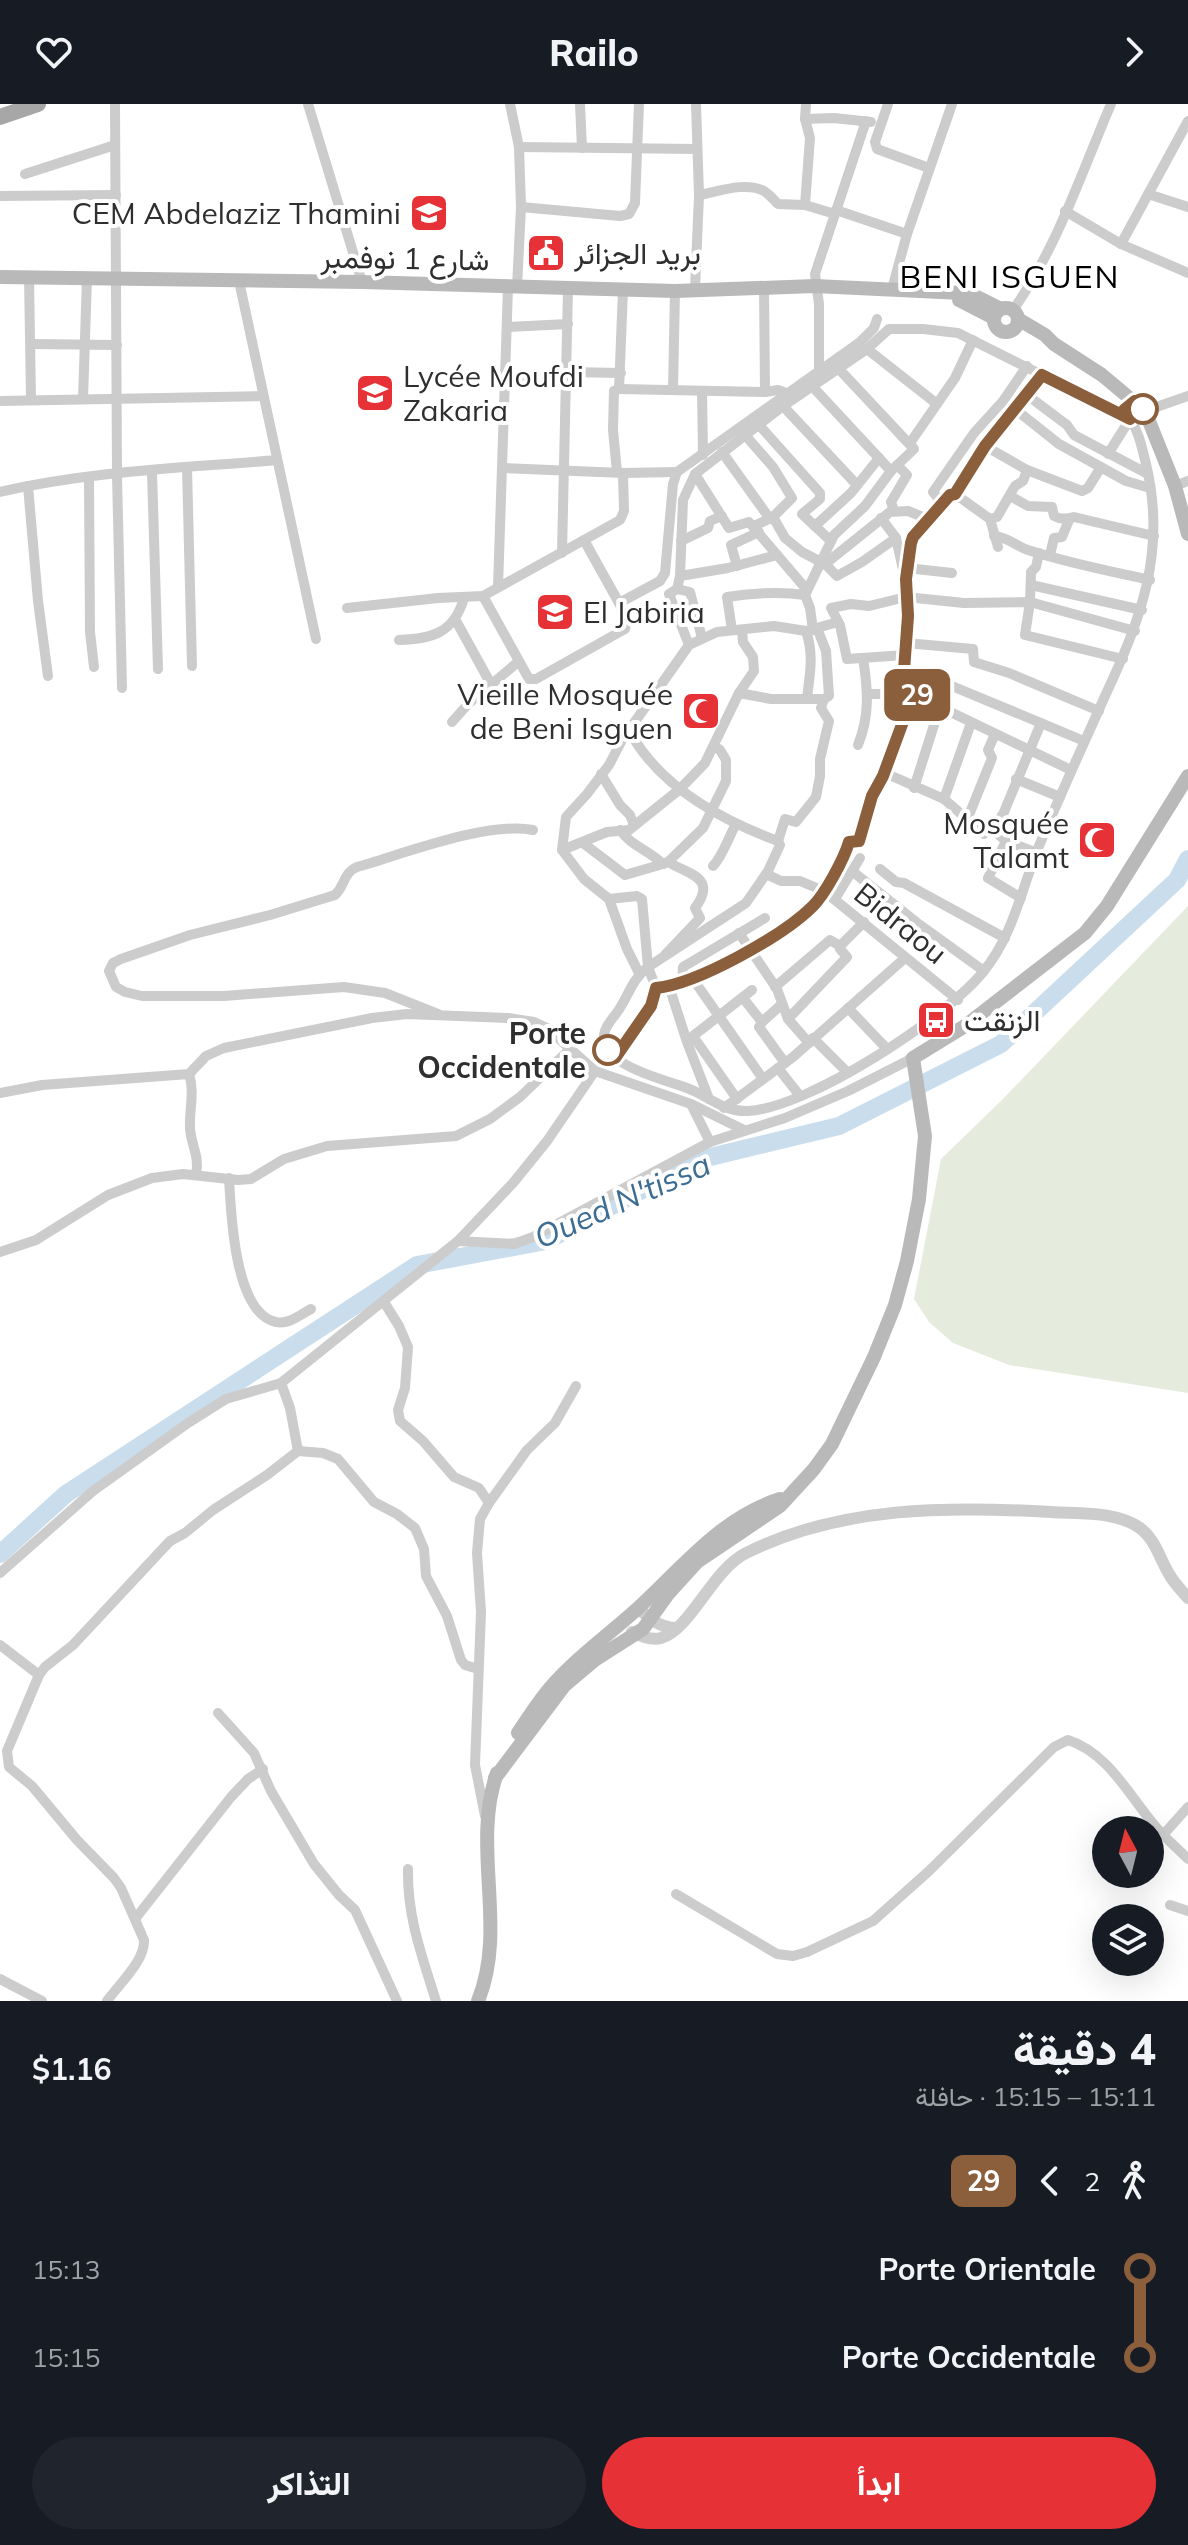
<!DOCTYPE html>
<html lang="ar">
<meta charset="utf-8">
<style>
body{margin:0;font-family:Mulish,Vazirmatn,sans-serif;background:#20242c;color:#f1f3f6;direction:rtl;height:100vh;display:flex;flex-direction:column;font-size:30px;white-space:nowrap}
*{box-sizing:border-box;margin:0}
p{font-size:26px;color:#9ea1a6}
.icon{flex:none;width:44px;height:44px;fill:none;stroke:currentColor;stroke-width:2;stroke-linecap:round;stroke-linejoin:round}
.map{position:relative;height:1897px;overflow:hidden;direction:ltr}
.drawer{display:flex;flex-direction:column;background:#171b24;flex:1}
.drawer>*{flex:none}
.badge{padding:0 16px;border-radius:12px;font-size:28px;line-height:52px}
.needle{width:52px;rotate:353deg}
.buttons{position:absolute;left:1092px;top:1712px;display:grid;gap:16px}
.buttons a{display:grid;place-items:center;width:72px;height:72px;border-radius:50%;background:#171b24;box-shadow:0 8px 32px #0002;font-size:40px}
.map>.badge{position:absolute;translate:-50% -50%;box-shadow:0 0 0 4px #fff}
.legs{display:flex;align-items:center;gap:12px;height:88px;padding:0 32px;font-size:26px}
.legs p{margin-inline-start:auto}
.headline{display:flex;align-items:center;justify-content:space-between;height:136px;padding:0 32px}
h1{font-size:44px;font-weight:800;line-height:60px}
.button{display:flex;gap:16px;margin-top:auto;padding:16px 32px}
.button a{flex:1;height:92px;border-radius:48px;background:#e63236;color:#fff;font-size:32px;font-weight:800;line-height:92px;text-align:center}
.button a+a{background:#20242c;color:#f1f3f6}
ul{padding:0 32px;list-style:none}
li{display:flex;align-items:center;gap:28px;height:88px;font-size:30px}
li i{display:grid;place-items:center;width:12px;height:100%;margin:0 10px;background:currentColor}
li i::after{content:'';width:20px;height:20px;margin:-10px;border:6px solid;border-radius:50%;background:#171b24}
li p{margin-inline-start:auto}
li:first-child i{background:linear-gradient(#0000 50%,currentColor 0)}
li:last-child i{background:linear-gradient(currentColor 50%,#0000 0)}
header{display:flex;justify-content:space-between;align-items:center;height:104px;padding:0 32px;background:#171b24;font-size:36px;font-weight:800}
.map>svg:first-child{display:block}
.green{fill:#e5ecdd}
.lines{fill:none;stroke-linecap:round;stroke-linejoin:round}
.river{stroke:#c9ddec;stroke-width:18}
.minor{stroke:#ccc;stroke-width:10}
.tertiary{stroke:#ccc;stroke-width:12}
.secondary{stroke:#b9b9b9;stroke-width:14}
.primary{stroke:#a7a7a7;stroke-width:16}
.line-1-casing{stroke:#fff;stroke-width:18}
.line-1{stroke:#8b5e3c;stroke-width:12}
.stop-1-dot{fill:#fff;stroke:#8b5e3c;stroke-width:4}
.labels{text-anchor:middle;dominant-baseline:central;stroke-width:8;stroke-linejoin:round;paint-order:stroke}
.poi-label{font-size:30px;fill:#2f2f2f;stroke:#fff;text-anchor:start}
.street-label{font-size:30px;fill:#2f2f2f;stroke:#fff}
.stop-label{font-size:30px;font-weight:bold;fill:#2f2f2f;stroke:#fff;text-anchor:end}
.neighbourhood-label{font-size:32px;letter-spacing:2px;fill:#000;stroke:#fff}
.water-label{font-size:32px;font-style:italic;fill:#3d6d92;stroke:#fff}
</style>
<header><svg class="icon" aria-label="forward" viewBox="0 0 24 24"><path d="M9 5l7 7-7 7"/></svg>Railo<svg class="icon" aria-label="heart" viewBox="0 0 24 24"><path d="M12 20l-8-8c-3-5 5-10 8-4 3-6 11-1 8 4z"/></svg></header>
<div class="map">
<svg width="1188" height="1897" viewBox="0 0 1188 1897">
<rect width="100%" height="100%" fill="#fff"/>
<path class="green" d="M1188,802V1289L1009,1261L953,1239L929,1218L914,1195L941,1055L1003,995Z"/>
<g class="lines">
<path class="river" d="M0,1450L66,1390L417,1161L546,1137L698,1056L839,1022L1001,940L1177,776L1188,755"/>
<g class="minor">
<path d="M115,0L117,371L122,584"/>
<path d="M308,0L362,178"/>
<path d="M510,0L519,43L521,103L517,183"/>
<path d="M580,0L582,44"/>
<path d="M888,0L875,38L877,45L929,64"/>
<path d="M805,15L834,14L871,18"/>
<path d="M519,43L697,45"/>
<path d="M25,70L115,41"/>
<path d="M1148,90L1188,103"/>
<path d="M699,91C717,88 746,77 764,87C769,90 774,96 778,100L805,101L835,110L815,170L819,200V265"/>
<path d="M0,92L116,91"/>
<path d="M805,101L810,34L805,15L806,0"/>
<path d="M521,103L620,112L629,110L635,99L639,0"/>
<path d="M836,106L907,130"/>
<path d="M1065,107L1121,140L1188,169"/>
<path d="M835,110L866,17"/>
<path d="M1121,140L1188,17"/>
<path d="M29,172L31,296"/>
<path d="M239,177L316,535"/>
<path d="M764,184L765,288"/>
<path d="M695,185L699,91L696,0"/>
<path d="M892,185L907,130L952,0"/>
<path d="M1013,206C1057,144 1081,70 1111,0"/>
<path d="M508,223L568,220"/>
<path d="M31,240L117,241"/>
<path d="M867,245L937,300"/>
<path d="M567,268L621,269"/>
<path d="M506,275L566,274"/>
<path d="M811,281L891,367"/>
<path d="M619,285L765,288L778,286L786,289"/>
<path d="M673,286L675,187"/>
<path d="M702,287L703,351"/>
<path d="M1027,291L1067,321L1074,331L1148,370"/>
<path d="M83,295L87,174"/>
<path d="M0,297L263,292"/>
<path d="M783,302L857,381"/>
<path d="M1016,306L1059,340L1126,377L1150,384"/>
<path d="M1145,307L1188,292"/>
<path d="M759,321L820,389V395L802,410L831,437"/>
<path d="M745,331L773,363L792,394L773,413L754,422"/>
<path d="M910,339L955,274L973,236"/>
<path d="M985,342L1027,366L1082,387L1088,384L1101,363"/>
<path d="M722,348L770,415"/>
<path d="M1108,350L1130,315L1124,306L1135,297"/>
<path d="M187,364L192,562"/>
<path d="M502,364L623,369L677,368"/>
<path d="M152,368L158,565"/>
<path d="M617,368L613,326L614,287L619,285L623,186"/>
<path d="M695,370L729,424L749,418L807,486"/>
<path d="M89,374L90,528L94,563"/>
<path d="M28,382L38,497L48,572"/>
<path d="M1175,382L1188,377"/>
<path d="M0,388C90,367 185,364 277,356"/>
<path d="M955,390L990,415L998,443"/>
<path d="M1010,392L1028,402L1052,403L1054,412C1061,416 1067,415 1074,413L1154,432"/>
<path d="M944,401L933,388L974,329L1003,297L1027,262"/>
<path d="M894,407L891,398L907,371L897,361"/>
<path d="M773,413L785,434L802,448L825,460L837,472L862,458L896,434"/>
<path d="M881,414L896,434L904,470"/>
<path d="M990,415L997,413L1015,382L1023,377L1027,366"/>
<path d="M815,422L851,389L879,354"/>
<path d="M994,432C1008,433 1016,442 1028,446C1068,459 1109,467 1150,476"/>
<path d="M584,436L619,499"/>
<path d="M681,437L708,424L710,417L722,412"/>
<path d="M562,449L568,185"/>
<path d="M1039,449L1036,463L1031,468L1030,498L1025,531L1123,555"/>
<path d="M1050,451L1054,434L1062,433L1069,416"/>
<path d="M825,460L890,408L908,407L928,415"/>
<path d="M737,462L731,441L759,428"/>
<path d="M907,464L952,469"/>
<path d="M680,472L728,464L777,451"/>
<path d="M1031,481L1142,506"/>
<path d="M498,483L508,183"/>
<path d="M677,485L690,488L702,534"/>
<path d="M483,492L529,575H536L625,525L627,515L619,499L660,477L665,469L673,380L677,368L860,238L874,224L877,215"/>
<path d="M347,504L438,494L483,492L620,416L624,407L623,369"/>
<path d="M455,515L492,582"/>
<path d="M732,526L727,493C753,489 779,487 805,491"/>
<path d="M813,526L810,504L805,491L834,431L865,402L891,367L914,345L838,264"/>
<path d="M806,527C814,550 810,570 807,594"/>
<path d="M399,536C432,535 454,529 464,494"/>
<path d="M906,539L973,545L974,558L1009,569L1099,607"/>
<path d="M905,551L847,555L840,521L831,504L851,500L869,502L906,493L964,499L1030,498L1135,527"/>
<path d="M739,589L771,595H824"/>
<path d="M868,590H913L1071,666"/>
<path d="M452,618L468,600L518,558"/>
<path d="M858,641C870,611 868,586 863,554"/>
<path d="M885,669L944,695L984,730L989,724L993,726L1004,708L1041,619"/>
<path d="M601,670L620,701L630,711L634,721"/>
<path d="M1016,675L1060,693"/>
<path d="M914,684L947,580L1084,637"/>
<path d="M944,695L971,619"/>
<path d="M967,716L992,654L988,646L995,630"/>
<path d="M620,726C631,742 649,746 663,760L668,758C691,771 717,774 695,804L700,814L665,851"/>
<path d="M993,726L1006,737L1037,749"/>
<path d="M778,737L785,715L796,718L816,693L820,672V655L829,617L821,604L824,595L829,592L826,547L817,524"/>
<path d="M1006,737L988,774L1021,794"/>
<path d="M583,739L625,771L663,760"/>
<path d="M562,746L607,728L629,726L680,685L705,659L739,589L754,567L753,553L743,538L742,526"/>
<path d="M668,758L703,724L726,677V656L720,646L714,642"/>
<path d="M713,762C723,752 728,734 736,720"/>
<path d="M880,765L896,778L904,779L1005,834"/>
<path d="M852,767L916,818L984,867"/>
<path d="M766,770L781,777H800L824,787L958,896"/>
<path d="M609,795L637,792L642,795L648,863L746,799L768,767L780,741L778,737C721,716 660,683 630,628"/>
<path d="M835,795L860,754"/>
<path d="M739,829L777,885L788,915L809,939"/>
<path d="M840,842L864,818"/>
<path d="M639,869L627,845L609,795L584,775L562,746L566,713L587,690L609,661L622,636L689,541L717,528L774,522L806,527L838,518"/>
<path d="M693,875L763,975"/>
<path d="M682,880L683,863L765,814"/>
<path d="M669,882L687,938L709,995"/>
<path d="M775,883L830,836L840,842V845L847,853L788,915"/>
<path d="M656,884L648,863C632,875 629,891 618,907C614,913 607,920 605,927C594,960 666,976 687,984C709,992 723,1008 748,1007C808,1004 946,914 983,868C1012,833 1021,788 1037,747C1058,695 1082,644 1105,592C1141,515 1167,447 1146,360C1142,344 1139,328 1130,315L958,229L923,225H889L867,245L783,302L695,370L683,396L680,472L677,485L669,490L689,541"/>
<path d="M743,894L762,918L759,923L785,959"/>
<path d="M848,904L887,945"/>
<path d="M438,910L385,889L344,883L224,892H142L125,888L116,883L109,867L113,859L121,855L190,831L270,811L335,791C345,782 343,769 357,763C403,750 488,717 533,726"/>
<path d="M762,918L781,901"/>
<path d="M813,934L848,969"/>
<path d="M615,954L651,902L656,884C696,881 788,830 815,800C826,787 844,756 848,740L859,737L872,692L883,672L904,615L917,592L918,571L906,570L904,566L908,517L906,475L911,439L913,433L951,390H955L985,342L1042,271"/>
<path d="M778,964L800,992"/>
<path d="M189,970C195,988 189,1006 190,1024C191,1041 200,1053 196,1070"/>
<path d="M0,989L42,981L189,970L206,952L224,944L372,914L407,910L508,914L534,918L547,924L595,967L691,1000L744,1026"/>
<path d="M737,995L693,932L752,886"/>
<path d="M692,1002L710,1038"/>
<path d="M724,1004L793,953L905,854"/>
<path d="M229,1074C231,1108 234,1209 276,1218C288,1221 300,1211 311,1205"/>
<path d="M458,1137L514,1140L533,1133L710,1038L785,1014L848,987L913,954"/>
<path d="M0,1148L36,1136L108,1091L152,1074L183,1070L238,1076L251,1075L284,1055L327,1042L456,1032L490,1015L520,993L571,944"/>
<path d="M384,1198L399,1222L408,1243L405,1284L398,1306L400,1317L423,1337L454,1373L479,1384L489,1399"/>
<path d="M281,1279L290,1304L298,1347"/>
<path d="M0,1469L93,1387L188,1319L226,1295L281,1279L458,1137L513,1079L547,1037L595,967"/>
<path d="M0,1541L39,1571L7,1647L9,1663L32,1682L77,1736L114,1774L121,1784L144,1836C145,1857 119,1880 107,1897"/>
<path d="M39,1571L45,1563L73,1541L170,1437L185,1429L213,1406L267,1371L298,1347L323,1349L338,1355L374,1398L397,1410L415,1424L424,1445L426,1472L447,1512L461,1556L465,1561L478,1565"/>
<path d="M218,1609L254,1649L271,1687L314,1760L339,1791L355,1806L397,1897"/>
<path d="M485,1712L475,1661L481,1508L477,1449L480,1415L489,1399L527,1346L555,1319L576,1282"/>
<path d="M1163,1731L1188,1755"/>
<path d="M408,1765C407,1813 422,1852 436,1897"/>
<path d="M676,1790L777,1850L793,1852L807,1848L873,1817L929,1767L1054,1643L1068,1636C1112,1650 1133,1700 1163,1731L1188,1703"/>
<path d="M1170,1801L1188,1807"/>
<path d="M135,1815L231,1693L248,1675L263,1665"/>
<path d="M0,1875L42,1897"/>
</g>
<g class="tertiary">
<path d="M638,1504C650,1515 660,1524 677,1524"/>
<path d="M632,1528C640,1532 651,1537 661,1534C691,1525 712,1466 746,1449C840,1402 949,1402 1051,1408C1080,1410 1116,1407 1140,1424C1155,1435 1160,1455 1169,1470C1174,1479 1181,1486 1188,1494"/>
</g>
<g class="secondary">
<path d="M0,173L362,178L675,187L815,182L962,189L975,192L1001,205"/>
<path d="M959,196L994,214"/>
<circle cx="1006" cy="216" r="12"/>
<path d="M1018,215L1045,231L1054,240L1102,271L1145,307L1175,382L1188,430"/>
<path d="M518,1629C528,1614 538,1598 550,1584C575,1555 607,1532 636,1506C681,1465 720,1414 780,1395"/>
<path d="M495,1674L564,1582L596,1555L643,1525L668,1490L697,1458L780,1402L814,1365L832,1340L874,1253L895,1201L907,1157L919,1095L925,1032L913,954L965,922L1085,829L1107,802L1188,672"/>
<path d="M478,1897C508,1824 471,1743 497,1669"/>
</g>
<path class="primary" d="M0,13L38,0"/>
</g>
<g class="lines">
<defs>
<path id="line-1" d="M608,946L615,954L651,902L656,884C697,880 783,832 813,802C825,790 844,755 849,738L859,737L872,692L883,672L904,615L917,592L918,571L906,570L904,566L908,512L906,475L911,439L913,433L950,391L955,390L985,342L1042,271L1130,315L1124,306L1135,297L1143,305"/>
</defs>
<use href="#line-1" class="line-1-casing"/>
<use href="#line-1" class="line-1"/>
</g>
<defs>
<symbol id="school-square" viewBox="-11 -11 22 22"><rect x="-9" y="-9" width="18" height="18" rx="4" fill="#e63236" stroke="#fff"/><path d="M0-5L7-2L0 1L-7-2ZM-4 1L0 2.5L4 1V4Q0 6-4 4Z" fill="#fff"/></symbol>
<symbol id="civic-square" viewBox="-11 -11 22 22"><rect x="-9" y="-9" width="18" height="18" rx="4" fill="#e63236" stroke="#fff"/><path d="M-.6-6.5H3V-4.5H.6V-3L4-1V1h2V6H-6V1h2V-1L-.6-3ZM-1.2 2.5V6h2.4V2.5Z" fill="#fff"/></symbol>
<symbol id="mosque-square" viewBox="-11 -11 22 22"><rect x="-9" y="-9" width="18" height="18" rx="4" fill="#e63236" stroke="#fff"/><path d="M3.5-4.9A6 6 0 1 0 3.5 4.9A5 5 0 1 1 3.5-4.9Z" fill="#fff"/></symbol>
<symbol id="bus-square" viewBox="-11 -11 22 22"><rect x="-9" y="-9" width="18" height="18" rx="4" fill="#e63236" stroke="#fff"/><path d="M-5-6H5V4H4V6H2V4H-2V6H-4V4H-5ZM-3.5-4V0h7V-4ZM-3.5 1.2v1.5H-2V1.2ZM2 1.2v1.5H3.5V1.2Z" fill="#fff"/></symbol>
</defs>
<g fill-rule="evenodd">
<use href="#school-square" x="407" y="87" width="44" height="44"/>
<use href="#civic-square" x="524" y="127" width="44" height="44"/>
<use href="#school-square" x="353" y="267" width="44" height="44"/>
<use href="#school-square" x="533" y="486" width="44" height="44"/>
<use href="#mosque-square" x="679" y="585" width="44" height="44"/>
<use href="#mosque-square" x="1075" y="714" width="44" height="44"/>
<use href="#bus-square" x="914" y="894" width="44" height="44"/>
</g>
<g class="stop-1-dot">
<circle cx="1143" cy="305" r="14"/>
<circle cx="608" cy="946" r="14"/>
</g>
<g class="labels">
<g class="poi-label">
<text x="401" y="109" text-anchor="end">CEM Abdelaziz Thamini</text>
<text x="574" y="149">بريد الجزائر</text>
<text x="403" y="272">Lycée Moufdi<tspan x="403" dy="34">Zakaria</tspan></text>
<text x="583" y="508">El Jabiria</text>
<text x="673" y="590" text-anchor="end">Vieille Mosquée<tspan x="673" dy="34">de Beni Isguen</tspan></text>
<text x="1069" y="719" text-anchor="end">Mosquée<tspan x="1069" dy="34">Talamt</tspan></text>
<text x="964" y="916">الزنقت</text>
</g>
<g class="street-label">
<text transform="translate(405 154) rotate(1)">شارع 1 نوفمبر</text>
<text transform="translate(901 819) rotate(39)">Bidraou</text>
</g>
<g class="stop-label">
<text x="586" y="929">Porte<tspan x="586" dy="34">Occidentale</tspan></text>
</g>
<g class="neighbourhood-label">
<text x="1010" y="172">BENI ISGUEN</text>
</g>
<g class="water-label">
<text transform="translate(622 1096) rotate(-24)">Oued N'tissa</text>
</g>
</g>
</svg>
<div class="buttons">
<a><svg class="needle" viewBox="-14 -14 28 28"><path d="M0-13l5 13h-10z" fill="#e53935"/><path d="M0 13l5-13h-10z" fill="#9ea1a6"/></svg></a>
<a><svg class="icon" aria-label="layers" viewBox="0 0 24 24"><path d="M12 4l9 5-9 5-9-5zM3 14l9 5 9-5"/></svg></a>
</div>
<b class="badge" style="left:917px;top:591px;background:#8b5e3c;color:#fff">29</b>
</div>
<section class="drawer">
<div class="headline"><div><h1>4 دقيقة</h1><p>15:11 – 15:15 · حافلة</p></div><b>$1.16</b></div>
<div class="legs"><svg class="icon" aria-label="walk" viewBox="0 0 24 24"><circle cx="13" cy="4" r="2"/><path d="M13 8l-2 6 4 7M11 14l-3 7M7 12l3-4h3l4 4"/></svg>2<svg class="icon" aria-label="back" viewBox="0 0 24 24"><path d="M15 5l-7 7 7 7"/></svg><b class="badge" style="background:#8b5e3c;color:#fff">29</b></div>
<ul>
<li><i style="color:#8b5e3c"></i><b>Porte Orientale</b><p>15:13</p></li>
<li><i style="color:#8b5e3c"></i><b>Porte Occidentale</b><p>15:15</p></li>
</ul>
<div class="button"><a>ابدأ</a><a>التذاكر</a></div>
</section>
